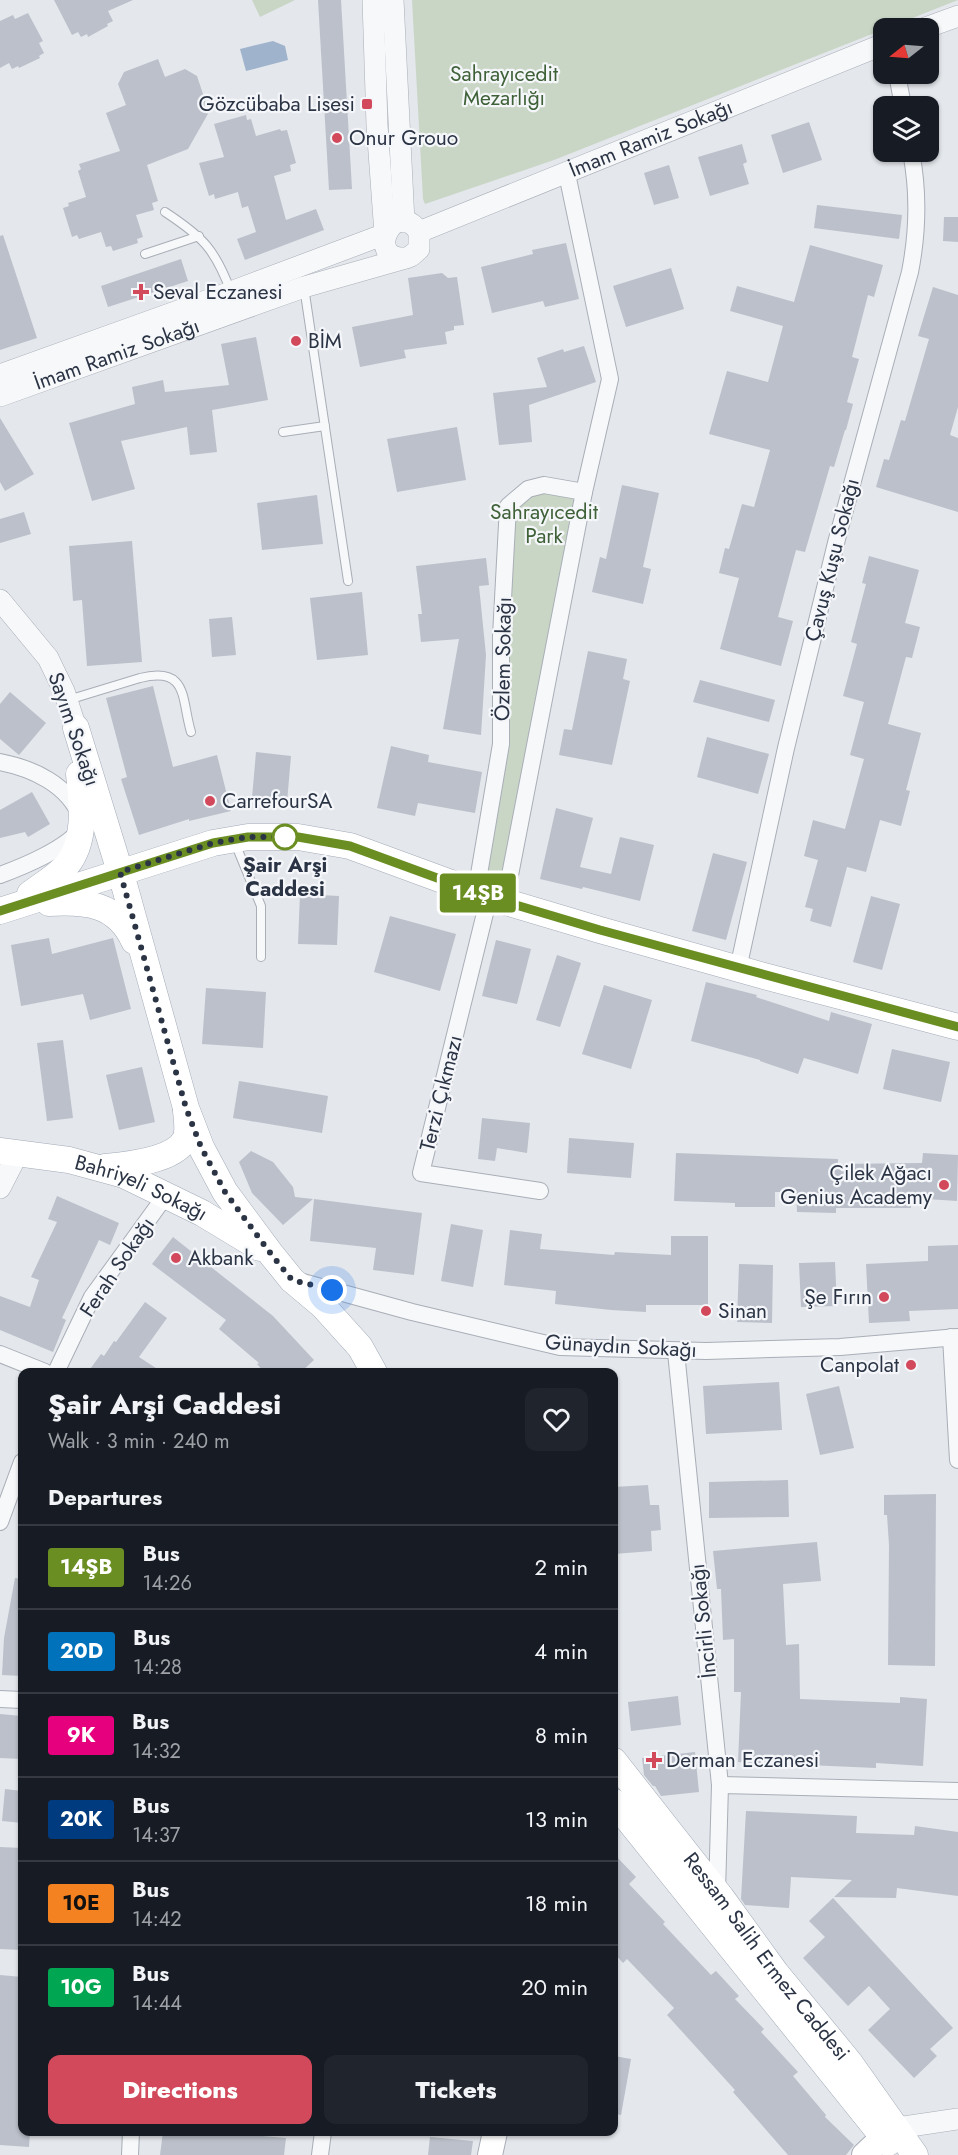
<!DOCTYPE html>
<meta charset="utf-8">
<style>
body{margin:0;font-family:Jost,sans-serif;background:#20242c;color:#f1f3f6;height:100vh;display:flex;flex-direction:column;font-size:22px;white-space:nowrap}
*{box-sizing:border-box;margin:0}
p{font-size:20px;color:#9ea1a6}
.icon{flex:none;width:33px;height:33px;fill:none;stroke:currentColor;stroke-width:2;stroke-linecap:round;stroke-linejoin:round}
.map{position:relative;flex:1;overflow:hidden}
.panel{position:absolute;left:18px;top:1368px;width:600px;height:768px;display:flex;flex-direction:column;background:#171b24;border-radius:12px;box-shadow:0 2px 4px #0004}
.panel>*{flex:none}
.badge{padding:0 12px;border-radius:4px;font-size:21px;line-height:39px}
.needle{width:39px;rotate:253deg}
.controls{position:absolute;left:873px;top:18px;display:grid;gap:12px}
.controls a{display:grid;place-items:center;width:66px;height:66px;border-radius:12px;background:#171b24;box-shadow:0 2px 4px #0004;font-size:30px}
.you{position:absolute;width:30px;height:30px;margin:-15px;border:4px solid #fff;border-radius:50%;background:#1a73e8;box-shadow:0 0 0 9px #1a73e833}
.map>.badge{position:absolute;translate:-50% -50%;box-shadow:0 0 0 3px #fff}
h2{padding:0 30px;font-size:22px;line-height:54px}
.round{display:grid;place-items:center;flex:none;width:63px;height:63px;border-radius:12px;background:#20242c}
.summary{display:flex;align-items:center;justify-content:space-between;height:102px;padding:0 30px}
h1{font-size:28px;font-weight:800;line-height:45px}
.button{display:flex;gap:12px;margin-top:auto;padding:12px 30px}
.button a{flex:1;height:69px;border-radius:12px;background:#d1495b;color:#fff;font-size:24px;font-weight:800;line-height:69px;text-align:center}
.button a+a{background:#20242c;color:#f1f3f6}
ul{padding:0;list-style:none}
li{display:flex;align-items:center;gap:18px;height:84px;padding:0 30px;border-top:2px solid #363941}
li div{flex:1}
li b{display:block;font-size:22px}
li em{font-style:normal}
li .badge{min-width:66px;font-weight:700;text-align:center}
.map>svg:first-child{display:block}
.green{fill:#c9d6c5}
.water{fill:#9fb4cc}
.building{fill:#bbc0ca}
.lines{fill:none;stroke-linecap:round;stroke-linejoin:round}
.service-casing{stroke:#a9aeb7;stroke-width:10}
.minor-casing{stroke:#a9aeb7;stroke-width:18}
.tertiary-casing{stroke:#a9aeb7;stroke-width:22}
.secondary-casing{stroke:#a9aeb7;stroke-width:26}
.primary-casing{stroke:#a3abb8;stroke-width:27}
.service{stroke:#f7f8fa;stroke-width:8}
.minor{stroke:#f7f8fa;stroke-width:16}
.tertiary{stroke:#f7f8fa;stroke-width:21}
.secondary{stroke:#fff;stroke-width:24}
.primary{stroke:#fff;stroke-width:26}
.line-casing{stroke:#fff;stroke-width:14}
.line{stroke:#6b8e23;stroke-width:9}
.walk{stroke:#2b3445;stroke-width:6;stroke-dasharray:0 10.8}
.poi-dot{fill:#d1495b;stroke:#f4f6f9;stroke-width:2}
.stop-dot{fill:#fff;stroke:#6b8e23;stroke-width:3}
.labels{text-anchor:middle;dominant-baseline:central;stroke-width:4.5;stroke-linejoin:round;paint-order:stroke}
.park-label{font-size:21px;fill:#3f6138;stroke:#f4f6f9}
.poi-label{font-size:21px;fill:#2b3445;stroke:#f4f6f9;text-anchor:start}
.street-label{font-size:21px;fill:#2b3445;stroke:#f4f6f9}
.stop-label{font-size:21px;font-weight:bold;fill:#2b3445;stroke:#f4f6f9}
</style>
<div class="map">
<svg width="958" height="2155" viewBox="0 0 958 2155">
<rect width="100%" height="100%" fill="#e4e7ec"/>
<g class="green">
<path d="M252,0H295L260,17Z"/>
<path d="M412,0H958L554,160L425,204L423,199Z"/>
<path d="M543,492L581,497L503,887L481,882L508,748L512,509L529,496Z"/>
</g>
<path class="water" d="M273,41L285,46L288,60L246,71L240,49Z"/>
<g class="building">
<path d="M54,0H133L108,11L113,21L107,24L108,26L88,37L87,34L81,37L78,32L72,35Z"/>
<path d="M318,0H341L352,189L329,190Z"/>
<path d="M28,13L43,41L39,43L44,53L39,56L40,58L19,68L18,66L12,69L9,63L0,68V21L13,15L15,19Z"/>
<path d="M158,59L165,77L185,69L197,76L209,112L188,149L147,165L158,201L152,203L154,210L136,215L143,237L137,239L138,243L113,251L111,246L106,247L101,232L79,239L77,235L72,237L63,208L69,206L68,203L86,197L78,171L81,169L79,164L120,151L106,113L126,105L118,84L124,72Z"/>
<path d="M246,115L247,120L251,119L256,136L280,129L281,131L287,130L296,163L290,165L291,171L274,176L286,220L316,209L324,230L245,260L237,239L256,232L248,206L242,208L238,192L215,199L214,194L209,196L199,163L224,157L214,124Z"/>
<path d="M809,122L822,160L783,173L771,135Z"/>
<path d="M742,144L747,162L743,164L749,184L710,196L698,157Z"/>
<path d="M669,165L679,198L654,205L644,173Z"/>
<path d="M817,205L902,215L899,239L814,228Z"/>
<path d="M944,217H958V242L943,241Z"/>
<path d="M3,235L37,338L0,350V236Z"/>
<path d="M566,243L579,299L545,307L543,301L492,313L481,267L533,254L532,250Z"/>
<path d="M810,245L883,265L874,297L868,295L852,357L859,359L847,402L853,404L846,430H845L834,467L830,466L805,552L796,550L778,617L793,621L781,666L720,649L739,578L719,573L725,548L729,549L742,504L754,507L770,450L709,434L727,371L768,382L783,326L730,311L737,286L794,302Z"/>
<path d="M181,259L188,281L108,307L101,286Z"/>
<path d="M671,268L684,309L626,327L613,286Z"/>
<path d="M442,273L448,278L457,277L464,325L454,326V330L445,332L447,344L404,350L406,358L360,367L352,327L413,315L408,278Z"/>
<path d="M933,287L958,295V407L950,435L958,438V512L876,487L884,459L889,460L901,420L905,421L929,339L918,336Z"/>
<path d="M256,337L268,400L212,410L217,452L190,455L187,427L121,441L135,489L92,501L69,423L135,404L132,387L163,380L165,392L229,385L221,344Z"/>
<path d="M584,346L596,382L529,405L532,442L499,445L493,393L547,387L537,358L563,349L564,352Z"/>
<path d="M0,418L34,474L5,491L0,482Z"/>
<path d="M457,427L466,480L397,492L387,439Z"/>
<path d="M622,485L659,493L643,567L651,569L643,604L592,592L600,557L606,559Z"/>
<path d="M317,495L323,544L262,550L257,503Z"/>
<path d="M24,512L31,534L0,543V519Z"/>
<path d="M132,541L142,662L87,666L82,600L73,601L69,546Z"/>
<path d="M869,556L919,570L905,623L920,627L912,658L906,657L888,724L921,733L906,790L910,791L901,826L880,820L866,872L847,867L831,927L810,921L813,909L805,907L818,860L804,856L813,820L845,829L864,759L850,755L864,702L843,696L857,644L851,642L866,584L862,583Z"/>
<path d="M486,558L489,585L479,586L486,655L481,735L443,729L459,639L421,642L418,614H422L416,566Z"/>
<path d="M362,592L368,655L317,660L310,598Z"/>
<path d="M232,617L236,655L212,657L209,619Z"/>
<path d="M588,651L627,659L623,679L630,681L612,765L559,755L564,729L572,730Z"/>
<path d="M700,680L775,700L769,722L693,702Z"/>
<path d="M153,686L173,767L217,755L231,811L189,821V819L139,835L121,779L127,777L106,698Z"/>
<path d="M10,692L46,723L19,755L0,739V704Z"/>
<path d="M707,737L769,754L758,794L697,777Z"/>
<path d="M391,746L429,755L428,762L482,772L475,813L418,803L415,816L377,808Z"/>
<path d="M256,752L291,756L287,802L252,798Z"/>
<path d="M32,792L50,824L28,837L25,832L0,838V810Z"/>
<path d="M556,808L593,818L580,867L611,874L620,837L654,845L640,901L583,887L582,889L540,879Z"/>
<path d="M713,853L747,862L726,940L692,931Z"/>
<path d="M300,894L339,896L337,945L298,944Z"/>
<path d="M871,896L900,904L882,970L853,962Z"/>
<path d="M390,916L456,934L440,991L374,972Z"/>
<path d="M49,938L52,954L113,938L131,1009L90,1020L83,994L21,1006L11,945Z"/>
<path d="M496,940L531,949L517,1004L482,996Z"/>
<path d="M557,955L581,963L560,1027L536,1020Z"/>
<path d="M706,982L757,995L756,997L829,1021L831,1012L872,1024L858,1074L804,1058L798,1074L760,1061V1060L691,1041Z"/>
<path d="M604,985L652,1000L631,1069L582,1054Z"/>
<path d="M206,988L266,992L263,1048L202,1044Z"/>
<path d="M63,1040L73,1118L47,1121L37,1043Z"/>
<path d="M892,1049L950,1062L941,1102L883,1089Z"/>
<path d="M142,1067L155,1122L119,1130L106,1075Z"/>
<path d="M239,1081L328,1096L322,1133L233,1118Z"/>
<path d="M482,1118L530,1123L527,1153L497,1148L495,1161L478,1159Z"/>
<path d="M569,1138L634,1143L631,1178L567,1173Z"/>
<path d="M251,1151L273,1162L293,1187L295,1197L313,1199L283,1225L252,1193L239,1162Z"/>
<path d="M676,1153L838,1159V1164L922,1163L923,1153L958,1155L957,1201L911,1198V1208H836V1213L797,1212L796,1192H775V1207H735V1203L674,1201Z"/>
<path d="M57,1196L119,1223L110,1245L99,1240L62,1318L66,1320L53,1352L0,1330V1296L30,1307L39,1280L31,1277L57,1222L48,1219Z"/>
<path d="M314,1199L422,1213L414,1275L373,1270L376,1248L310,1241Z"/>
<path d="M451,1224L483,1230L473,1287L441,1281Z"/>
<path d="M510,1230L542,1234L540,1249L614,1255L615,1252L671,1255V1236H708V1305H646V1312L611,1310L555,1304L556,1291L504,1285Z"/>
<path d="M173,1237L273,1316L314,1360L301,1372H264L257,1364L259,1363L219,1329L226,1320L152,1264Z"/>
<path d="M958,1245V1309L909,1311L910,1321L869,1323L866,1264L928,1261V1246Z"/>
<path d="M835,1262L837,1306L801,1307L799,1263Z"/>
<path d="M739,1264L773,1265L772,1323L737,1322Z"/>
<path d="M145,1302L167,1318L139,1357L162,1372H88L101,1354L104,1356L114,1341L116,1342Z"/>
<path d="M779,1382L782,1430L706,1434L703,1386Z"/>
<path d="M839,1386L854,1448L820,1455L806,1394Z"/>
<path d="M788,1480L789,1517L709,1518V1482Z"/>
<path d="M648,1485L650,1505H659L661,1530L651,1531L652,1551L614,1554V1487Z"/>
<path d="M936,1494L935,1666L888,1665L889,1545L887,1515H884V1495Z"/>
<path d="M817,1542L821,1581L783,1584L786,1645L799,1644L800,1699L900,1703V1697L927,1699L923,1766L876,1763V1768L738,1762L741,1692H734V1639L723,1640L721,1589H717L713,1551Z"/>
<path d="M15,1578L22,1579V1676L2,1675L4,1638Z"/>
<path d="M678,1696L681,1725L631,1731L628,1702Z"/>
<path d="M0,1714L22,1716V1759L0,1758Z"/>
<path d="M695,1752L699,1792L661,1796L655,1786H653L644,1775L642,1758Z"/>
<path d="M5,1789L22,1791V1823L2,1821Z"/>
<path d="M746,1811L857,1816L856,1833L914,1835L915,1826L958,1832V1896L897,1888L896,1898L834,1897L852,1880L791,1877L789,1908L745,1905L741,1899Z"/>
<path d="M0,1847L22,1848V1950L0,1949Z"/>
<path d="M614,1854L636,1877L629,1884L665,1922L663,1924L711,1975L716,1971L739,1996L735,1999L764,2029L761,2032L798,2072L793,2076L826,2115L825,2117L854,2145L846,2155H788L733,2092L735,2090L667,2015L674,2008L627,1959L623,1963L614,1953Z"/>
<path d="M833,1898L953,2028L930,2049L937,2056L914,2078L868,2030L890,2009L869,1986L848,2006L803,1958L825,1937L809,1921Z"/>
<path d="M0,1975L22,1977V2132H30L29,2147L0,2145Z"/>
<path d="M614,2056L631,2059L621,2115L614,2114Z"/>
<path d="M163,2132H214L286,2138L284,2155H160Z"/>
<path d="M430,2137L473,2141L471,2155H428Z"/>
</g>
<g class="lines">
<defs>
<g id="service">
<path d="M165,212C203,237 215,249 231,292"/>
<path d="M145,254L199,236"/>
<path d="M304,287L348,581"/>
<path d="M283,432L325,426"/>
<path d="M68,700L140,678C189,666 181,699 191,732"/>
<path d="M235,843L261,906V957"/>
</g>
<g id="minor">
<path d="M897,74L903,106"/>
<path d="M0,762C32,768 69,785 81,818"/>
<path d="M0,875C22,867 68,848 80,829"/>
<path d="M476,892L501,744V636L508,506L528,489L544,485L584,492"/>
<path d="M489,897L421,1173L540,1191"/>
<path d="M505,901L584,492L610,379L567,174"/>
<path d="M738,969L786,748L837,539L910,272C918,231 919,193 911,152"/>
<path d="M299,1281L412,1312L560,1347L706,1351L840,1347L958,1337"/>
<path d="M951,1337L958,1460"/>
<path d="M676,1352L720,1785L717,1892"/>
<path d="M0,1354L45,1372"/>
<path d="M56,1372L92,1297L166,1195"/>
<path d="M0,1522L22,1462"/>
<path d="M0,1699L22,1700"/>
<path d="M720,1785L958,1791"/>
<path d="M130,2155L131,2132"/>
<path d="M320,2155L323,2132"/>
</g>
<g id="tertiary">
<path d="M393,0L404,222"/>
<path d="M925,28L958,16"/>
<path id="s1" d="M419,232L884,44"/>
<path d="M0,375L231,292L385,234L377,125L373,0"/>
<path id="s2" d="M0,396L304,287L406,258L411,256L419,249V232C395,196 363,260 406,258"/>
<path d="M0,600L48,658L64,691L76,728"/>
<path d="M0,1188L18,1153"/>
<path d="M897,2128L958,2119"/>
</g>
<g id="secondary">
<path d="M490,2155L495,2132"/>
<path d="M864,2155L883,2137L897,2128"/>
</g>
<g id="primary">
<path d="M76,728L125,888L186,1108L201,1147L225,1192L271,1254L292,1280L323,1306L360,1347L374,1372"/>
<path d="M30,894C42,885 57,876 67,865C87,840 82,803 79,774"/>
<path d="M49,903C85,901 117,903 134,941"/>
<path d="M0,911L213,843L248,837H298L350,846L489,897L600,930L764,976L958,1027"/>
<path id="s3" d="M0,1151L69,1160L124,1175L202,1213L260,1248"/>
<path d="M105,1167C127,1165 173,1161 185,1140C189,1132 187,1120 186,1111"/>
<path id="s4" d="M614,1761L721,1897L776,1973L850,2063L915,2155"/>
<path d="M614,1802L888,2143"/>
</g>
</defs>
<use href="#service" class="service-casing"/>
<use href="#minor" class="minor-casing"/>
<use href="#tertiary" class="tertiary-casing"/>
<use href="#secondary" class="secondary-casing"/>
<use href="#primary" class="primary-casing"/>
<use href="#service" class="service"/>
<use href="#minor" class="minor"/>
<use href="#tertiary" class="tertiary"/>
<use href="#secondary" class="secondary"/>
<use href="#primary" class="primary"/>
</g>
<g class="lines">
<defs>
<path id="line" d="M0,911L213,843L248,837H298L350,846L489,897L600,930L958,1027"/>
</defs>
<use href="#line" class="line-casing"/>
<use href="#line" class="line"/>
<path class="walk" d="M285,837H248L213,843L120,872L186,1108L201,1147L225,1192L271,1254L292,1280L332,1290"/>
</g>
<g class="poi-dot">
<rect x="361" y="98" width="12" height="12" rx="3"/>
<circle cx="337" cy="138" r="6"/>
<path d="M138 283h6v6h6v6h-6v6h-6v-6h-6v-6h6z"/>
<circle cx="296" cy="341" r="6"/>
<circle cx="210" cy="801" r="6"/>
<circle cx="944" cy="1185" r="6"/>
<circle cx="176" cy="1258" r="6"/>
<circle cx="884" cy="1297" r="6"/>
<circle cx="706" cy="1311" r="6"/>
<circle cx="911" cy="1365" r="6"/>
<path d="M651 1751h6v6h6v6h-6v6h-6v-6h-6v-6h6z"/>
</g>
<circle class="stop-dot" cx="285" cy="837" r="12"/>
<g class="labels">
<g class="park-label">
<text x="504" y="74">Sahrayıcedit<tspan x="504" dy="24">Mezarlığı</tspan></text>
<text x="544" y="512">Sahrayıcedit<tspan x="544" dy="24">Park</tspan></text>
</g>
<g class="poi-label">
<text x="355" y="104" text-anchor="end">Gözcübaba Lisesi</text>
<text x="349" y="138">Onur Grouo</text>
<text x="153" y="292">Seval Eczanesi</text>
<text x="308" y="341">BİM</text>
<text x="222" y="801">CarrefourSA</text>
<text x="932" y="1173" text-anchor="end">Çilek Ağacı<tspan x="932" dy="24">Genius Academy</tspan></text>
<text x="188" y="1258">Akbank</text>
<text x="872" y="1297" text-anchor="end">Şe Fırın</text>
<text x="718" y="1311">Sinan</text>
<text x="899" y="1365" text-anchor="end">Canpolat</text>
<text x="666" y="1760">Derman Eczanesi</text>
</g>
<g class="street-label">
<text stroke="none"><textPath href="#s1" startOffset="250">İmam Ramiz Sokağı</textPath></text>
<text stroke="none"><textPath href="#s2" startOffset="124">İmam Ramiz Sokağı</textPath></text>
<text transform="translate(832 560) rotate(-76)">Çavuş Kuşu Sokağı</text>
<text transform="translate(503 659) rotate(-89)">Özlem Sokağı</text>
<text transform="translate(74 729) rotate(71)">Sayım Sokağı</text>
<text transform="translate(441 1093) rotate(-76)">Terzi Çıkmazı</text>
<text stroke="none"><textPath href="#s3" startOffset="147">Bahriyeli Sokağı</textPath></text>
<text transform="translate(117 1267) rotate(-56)">Ferah Sokağı</text>
<text transform="translate(621 1346) rotate(3)">Günaydın Sokağı</text>
<text transform="translate(703 1621) rotate(-96)">İncirli Sokağı</text>
<text stroke="none"><textPath href="#s4" startOffset="248">Ressam Salih Ermez Caddesi</textPath></text>
</g>
<g class="stop-label">
<text x="285" y="865">Şair Arşi<tspan x="285" dy="24">Caddesi</tspan></text>
</g>
</g>
</svg>
<div class="controls">
<a><svg class="needle" viewBox="-14 -14 28 28"><path d="M0-13l5 13h-10z" fill="#e53935"/><path d="M0 13l5-13h-10z" fill="#9ea1a6"/></svg></a>
<a><svg class="icon" aria-label="layers" viewBox="0 0 24 24"><path d="M12 4l9 5-9 5-9-5zM3 14l9 5 9-5"/></svg></a>
</div>
<div class="you" style="left:332px;top:1290px"></div>
<b class="badge" style="left:478px;top:893px;background:#6b8e23;color:#fff">14ŞB</b>
<section class="panel">
<div class="summary"><div><h1>Şair Arşi Caddesi</h1><p>Walk · 3 min · 240 m</p></div><a class="round"><svg class="icon" aria-label="heart" viewBox="0 0 24 24"><path d="M12 20l-8-8c-3-5 5-10 8-4 3-6 11-1 8 4z"/></svg></a></div>
<h2>Departures</h2>
<ul>
<li><span class="badge" style="background:#6b8e23;color:#fff">14ŞB</span><div><b>Bus</b><p>14:26</p></div><em>2 min</em></li>
<li><span class="badge" style="background:#0072bc;color:#fff">20D</span><div><b>Bus</b><p>14:28</p></div><em>4 min</em></li>
<li><span class="badge" style="background:#e6007e;color:#fff">9K</span><div><b>Bus</b><p>14:32</p></div><em>8 min</em></li>
<li><span class="badge" style="background:#003b80;color:#fff">20K</span><div><b>Bus</b><p>14:37</p></div><em>13 min</em></li>
<li><span class="badge" style="background:#f58220;color:#111">10E</span><div><b>Bus</b><p>14:42</p></div><em>18 min</em></li>
<li><span class="badge" style="background:#00a651;color:#fff">10G</span><div><b>Bus</b><p>14:44</p></div><em>20 min</em></li>
</ul>
<div class="button"><a>Directions</a><a>Tickets</a></div>
</section>
</div>
